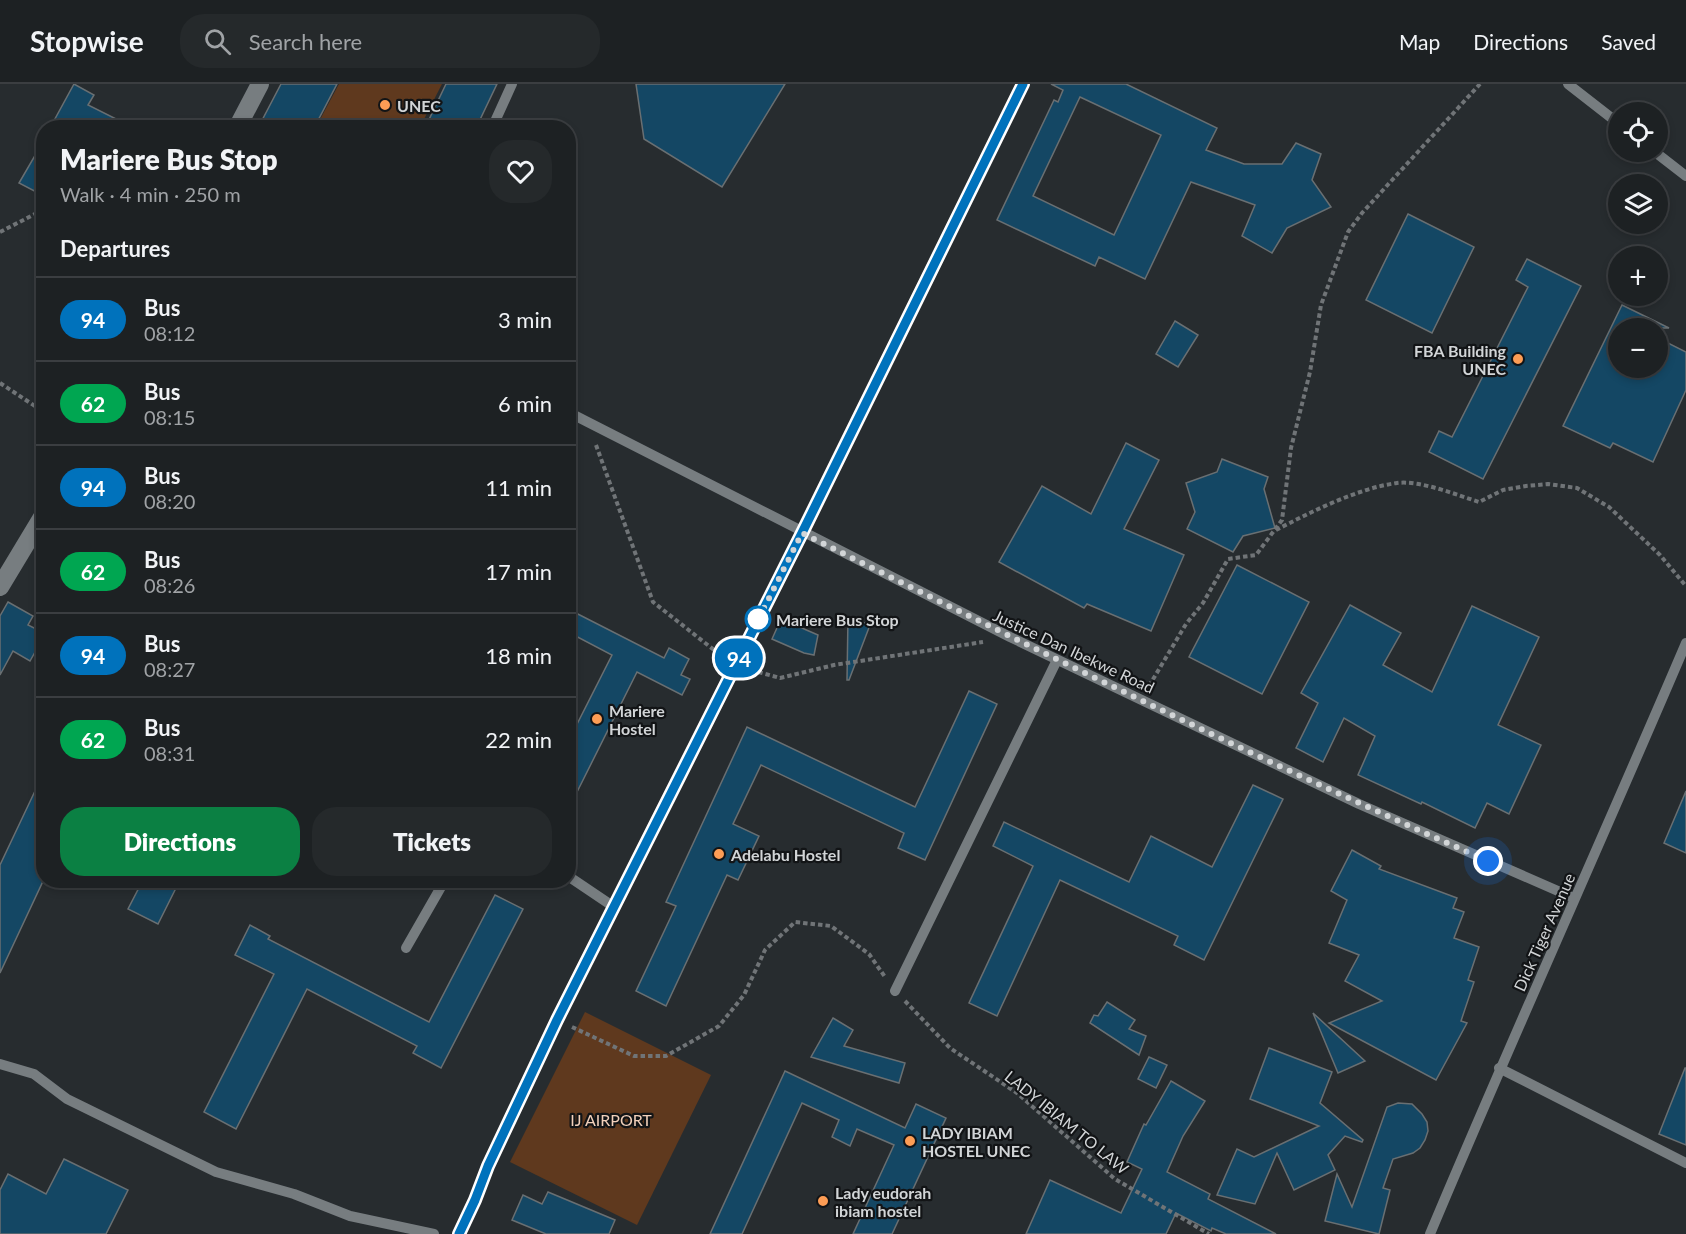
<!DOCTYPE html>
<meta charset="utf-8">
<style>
body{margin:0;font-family:Lato,sans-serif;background:#25292b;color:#f1f3f6;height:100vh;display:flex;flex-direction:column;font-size:22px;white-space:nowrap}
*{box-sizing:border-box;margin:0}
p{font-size:20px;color:#a0a3a6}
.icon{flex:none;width:33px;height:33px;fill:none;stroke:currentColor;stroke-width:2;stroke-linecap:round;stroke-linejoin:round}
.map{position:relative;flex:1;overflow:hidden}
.drawer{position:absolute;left:36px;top:36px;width:540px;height:768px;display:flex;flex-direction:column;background:#1d2123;border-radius:24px;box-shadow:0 3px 9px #0003,0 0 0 2px #3b3e41}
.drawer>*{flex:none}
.badge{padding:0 12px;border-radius:20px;font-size:21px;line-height:39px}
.tools{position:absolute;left:1608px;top:18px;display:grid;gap:12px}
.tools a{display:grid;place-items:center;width:60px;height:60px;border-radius:50%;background:#1d2123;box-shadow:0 3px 9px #0003,0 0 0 2px #3b3e41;font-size:30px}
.you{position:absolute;width:30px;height:30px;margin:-15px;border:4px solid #fff;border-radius:50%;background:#1a73e8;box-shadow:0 0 0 9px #1a73e833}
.map>.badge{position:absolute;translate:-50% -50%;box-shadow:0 0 0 3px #fff}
h2{padding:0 24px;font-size:22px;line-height:54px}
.round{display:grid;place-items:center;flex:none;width:63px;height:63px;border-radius:24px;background:#25292b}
.summary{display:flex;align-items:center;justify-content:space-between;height:102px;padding:0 24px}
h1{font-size:28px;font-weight:800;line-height:45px}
.button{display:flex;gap:12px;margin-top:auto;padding:12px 24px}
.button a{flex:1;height:69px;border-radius:24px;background:#0b8043;color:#fff;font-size:24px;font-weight:800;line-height:69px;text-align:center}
.button a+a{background:#25292b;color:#f1f3f6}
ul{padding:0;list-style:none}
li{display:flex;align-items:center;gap:18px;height:84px;padding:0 24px;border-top:2px solid #3b3e41}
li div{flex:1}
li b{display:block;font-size:22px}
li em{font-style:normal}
li .badge{min-width:66px;font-weight:700;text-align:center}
header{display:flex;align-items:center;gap:36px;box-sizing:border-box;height:84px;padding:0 30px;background:#1d2123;border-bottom:2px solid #3b3e41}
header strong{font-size:28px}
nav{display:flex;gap:33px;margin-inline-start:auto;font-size:21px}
.search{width:420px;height:54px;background:#25292b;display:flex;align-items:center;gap:15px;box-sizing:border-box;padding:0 21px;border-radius:24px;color:#a0a3a6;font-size:22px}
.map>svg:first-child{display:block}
.green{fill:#5f391e}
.building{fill:#144764;stroke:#696f72;stroke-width:1.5;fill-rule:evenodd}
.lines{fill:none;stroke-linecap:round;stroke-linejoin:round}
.path{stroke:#707477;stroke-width:4;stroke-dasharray:4.5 3;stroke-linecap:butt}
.lane{stroke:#777d80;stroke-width:10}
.street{stroke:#777d80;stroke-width:18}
.line-casing{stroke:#fff;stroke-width:14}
.line{stroke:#0072bc;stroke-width:9}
.walk{stroke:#d2d5d7;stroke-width:6;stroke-dasharray:0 10.8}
.poi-dot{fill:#fd9d55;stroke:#121416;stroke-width:2}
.stop-dot{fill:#fff;stroke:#0072bc;stroke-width:3}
.labels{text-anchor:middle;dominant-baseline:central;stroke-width:4.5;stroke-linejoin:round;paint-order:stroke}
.poi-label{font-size:16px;font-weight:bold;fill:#d2d5d7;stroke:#121416;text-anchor:start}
.stop-label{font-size:16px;font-weight:bold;fill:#d2d5d7;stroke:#121416;text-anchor:start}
.street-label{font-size:16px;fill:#d2d5d7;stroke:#121416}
.park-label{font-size:16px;fill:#f3d1bb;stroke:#121416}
</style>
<header>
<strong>Stopwise</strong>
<div class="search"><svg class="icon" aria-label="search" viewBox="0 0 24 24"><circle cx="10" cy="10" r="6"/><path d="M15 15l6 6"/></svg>Search here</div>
<nav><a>Map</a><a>Directions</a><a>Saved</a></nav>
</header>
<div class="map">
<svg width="1686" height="1150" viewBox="0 0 1686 1150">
<rect width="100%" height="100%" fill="#272c2f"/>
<g class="green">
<path d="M339,0H442L420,43H316Z"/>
<path d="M585,928L711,991L637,1141L510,1078Z"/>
</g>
<g class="building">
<path d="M74,0L94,11L88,21L134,44H50Z"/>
<path d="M281,0H337L314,44H258Z"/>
<path d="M446,0H497L476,44H425Z"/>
<path d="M636,0H785L722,103L644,55Z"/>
<path d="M1051,0H1126L1217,44L1206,66L1244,80H1282L1296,59L1321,70L1312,96L1331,123L1287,144L1272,169L1242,152L1255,121L1191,98L1145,195L1099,173L1095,182L997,136L1054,16L1058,18L1063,6ZM1080,13L1161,51L1114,151L1033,112Z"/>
<path d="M44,56V112L19,99Z"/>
<path d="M1408,130L1474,163L1432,249L1366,216Z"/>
<path d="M1527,175L1581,202L1483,395L1429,368L1439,347L1452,353L1528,203L1516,196Z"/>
<path d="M1622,221L1669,244H1618V284H1658V254L1686,268V306L1653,378L1613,359L1610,364L1563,342Z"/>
<path d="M1175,237L1198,251L1178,283L1156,270Z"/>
<path d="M1126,359L1159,376L1124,445L1184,471L1151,547L1087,520L1084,524L999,478L1042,402L1091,430Z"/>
<path d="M1222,375L1268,393L1264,405L1275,444L1243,452L1233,468L1187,445L1195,428L1186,399L1217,388Z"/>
<path d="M1237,481L1309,518L1262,610L1189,573Z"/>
<path d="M8,518L33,532L28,541L44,549V552L30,577L13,567L0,591V532Z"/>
<path d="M1350,521L1401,549L1383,581L1432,608L1472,522L1539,553L1498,641L1541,661L1509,730L1487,719L1475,744L1422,718L1421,720L1358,691L1375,652L1344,634L1323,678L1296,664L1318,619L1301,609Z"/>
<path d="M568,525L664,574L669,564L689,575L681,591L690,595L682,611L637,588L568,726V658L612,571L568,548Z"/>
<path d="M848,533L870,541L849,596H847Z"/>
<path d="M781,535L818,551L814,571L804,569L772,555Z"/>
<path d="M969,607L997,620L925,776L898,764L904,749L761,681L733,740L759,752L738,796L727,791L666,922L636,907L676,822L666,818L747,643L915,723Z"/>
<path d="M44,688V795L0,889V781Z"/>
<path d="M1253,701L1283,715L1204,876L1174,861L1178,852L1060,796L997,932L969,919L1033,782L993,762L1004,738L1129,798L1151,752L1212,783Z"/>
<path d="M1686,707V769L1664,759Z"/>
<path d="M1352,766L1381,782L1379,785L1457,814L1453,824L1464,828L1454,854L1479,863L1468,896L1474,898L1461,937L1467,939L1436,996L1329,939L1382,917L1345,897L1359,871L1329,859L1347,816L1331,807Z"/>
<path d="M143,796H180L158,840L128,825Z"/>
<path d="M495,811L523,825L441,984L413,969L417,962L307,905L236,1045L204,1028L274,890L235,871L250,841L270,852L268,855L429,938Z"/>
<path d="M1107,918L1135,936L1129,945L1146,952L1139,971L1090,939L1094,931L1098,932Z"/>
<path d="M1313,929L1365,977L1338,989Z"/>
<path d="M833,934L853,946L844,962L905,979L899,999L811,973Z"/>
<path d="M1269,964L1332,988L1320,1019L1363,1056L1362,1058L1345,1052L1328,1071L1335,1086L1294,1106L1277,1069L1255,1120L1217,1111L1237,1065L1254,1073L1319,1042L1250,1015Z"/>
<path d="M1149,973L1167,981L1156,1004L1138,995Z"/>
<path d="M1685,984H1686V1061L1659,1050Z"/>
<path d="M785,987L905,1044L916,1020L946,1034L892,1150H853L894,1061L857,1045L850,1062L832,1053L839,1036L802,1019L742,1150H710Z"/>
<path d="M1171,997L1205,1017L1183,1052L1167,1088L1210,1110L1208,1115L1276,1150H1226L1212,1144L1211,1147L1176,1129L1166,1150H1026L1050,1096L1121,1129L1142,1085L1127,1078L1144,1040L1146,1041Z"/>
<path d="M1398,1019L1412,1020L1422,1030L1427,1038L1428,1047L1425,1056L1420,1064L1413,1069L1393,1075L1383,1104L1390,1106L1379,1150L1325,1137L1337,1090L1352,1123L1387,1023Z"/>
<path d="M64,1075L128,1106L106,1150H0V1106L8,1090L46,1110Z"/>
<path d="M548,1108L615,1136L609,1150H546L512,1136L523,1111L542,1120Z"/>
</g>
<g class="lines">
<g class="path">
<path d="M0,148L37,129L44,133"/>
<path d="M0,299L44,328"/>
<path d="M596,361L653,518L723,573"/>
<path d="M1276,446C1311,428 1358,404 1397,399C1420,396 1457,411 1479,418L1503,406L1526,402L1548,400L1577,404L1609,423L1660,471L1686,502"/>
<path d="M751,586L780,594L834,581L983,558"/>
<path d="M1149,602L1186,540L1203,519L1228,475L1256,471L1282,436L1291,364L1310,288L1321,221L1348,148L1362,129L1480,0"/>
<path d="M905,917L950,964L1017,1009L1115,1095L1209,1150"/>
<path d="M572,943L634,972H666L719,942L744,911L765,866L795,838L831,842L869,870L885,893"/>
</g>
<g class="lane">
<path d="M1568,0L1618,39"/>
<path d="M492,44L512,0"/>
<path d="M1655,68L1686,92"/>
<path d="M568,328L1010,553L1359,720L1574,814"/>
<path d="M568,792L614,823"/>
<path d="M406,864L445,796"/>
<path d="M895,907L1057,576"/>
<path d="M0,980L34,990L67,1015L216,1088L294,1110L350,1132L434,1150"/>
<path d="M1499,984L1686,1079"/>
<path d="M459,1150L475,1116L488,1082L557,937L802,449L1023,0"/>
<path d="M1430,1150C1513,952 1602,756 1686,559"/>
</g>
<g class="street">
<path d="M237,44L260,0"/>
<path d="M0,503L44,430"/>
</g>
</g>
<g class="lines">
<defs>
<path id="line" d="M459,1150L475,1116L488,1082L557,936L802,449L1023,0"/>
</defs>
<use href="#line" class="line-casing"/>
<use href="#line" class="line"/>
<path class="walk" d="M758,535L754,544L802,449C1029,562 1256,675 1488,777"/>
</g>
<g class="poi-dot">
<circle cx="385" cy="21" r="6"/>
<circle cx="1518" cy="275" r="6"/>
<circle cx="597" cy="635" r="6"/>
<circle cx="719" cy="770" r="6"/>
<circle cx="910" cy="1057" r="6"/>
<circle cx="823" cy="1117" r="6"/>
</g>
<circle class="stop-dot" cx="758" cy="535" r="12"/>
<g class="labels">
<g class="poi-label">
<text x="397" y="21">UNEC</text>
<text x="1506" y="266" text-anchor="end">FBA Building<tspan x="1506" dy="18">UNEC</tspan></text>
<text x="609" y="626">Mariere<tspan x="609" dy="18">Hostel</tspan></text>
<text x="731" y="770">Adelabu Hostel</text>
<text x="922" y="1048">LADY IBIAM<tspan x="922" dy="18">HOSTEL UNEC</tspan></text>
<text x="835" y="1108">Lady eudorah<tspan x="835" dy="18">ibiam hostel</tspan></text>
</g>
<g class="stop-label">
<text x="776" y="535">Mariere Bus Stop</text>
</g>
<g class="street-label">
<text transform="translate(1074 567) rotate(25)">Justice Dan Ibekwe Road</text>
<text transform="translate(1544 848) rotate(-66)">Dick Tiger Avenue</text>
<text transform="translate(1067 1038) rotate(39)">LADY IBIAM TO LAW</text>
</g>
<g class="park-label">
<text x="611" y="1035">IJ AIRPORT</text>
</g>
</g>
</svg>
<div class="tools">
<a><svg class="icon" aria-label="locate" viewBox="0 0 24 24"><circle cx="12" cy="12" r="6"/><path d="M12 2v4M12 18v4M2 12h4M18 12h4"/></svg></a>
<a><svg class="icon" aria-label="layers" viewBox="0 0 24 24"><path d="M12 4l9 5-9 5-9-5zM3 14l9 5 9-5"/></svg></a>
<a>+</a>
<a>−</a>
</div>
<div class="you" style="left:1488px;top:777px"></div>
<b class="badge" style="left:739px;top:574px;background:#0072bc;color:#fff">94</b>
<section class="drawer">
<div class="summary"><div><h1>Mariere Bus Stop</h1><p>Walk · 4 min · 250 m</p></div><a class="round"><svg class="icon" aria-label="heart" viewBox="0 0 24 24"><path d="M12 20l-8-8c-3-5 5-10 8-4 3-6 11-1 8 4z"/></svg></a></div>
<h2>Departures</h2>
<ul>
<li><span class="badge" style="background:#0072bc;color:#fff">94</span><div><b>Bus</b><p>08:12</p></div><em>3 min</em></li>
<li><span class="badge" style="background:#00a651;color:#fff">62</span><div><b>Bus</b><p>08:15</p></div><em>6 min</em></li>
<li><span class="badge" style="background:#0072bc;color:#fff">94</span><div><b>Bus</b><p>08:20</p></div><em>11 min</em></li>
<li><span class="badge" style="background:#00a651;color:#fff">62</span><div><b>Bus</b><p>08:26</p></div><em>17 min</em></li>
<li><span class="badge" style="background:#0072bc;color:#fff">94</span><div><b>Bus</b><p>08:27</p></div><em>18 min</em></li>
<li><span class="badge" style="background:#00a651;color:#fff">62</span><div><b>Bus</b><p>08:31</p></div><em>22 min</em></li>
</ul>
<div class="button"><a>Directions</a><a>Tickets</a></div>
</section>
</div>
